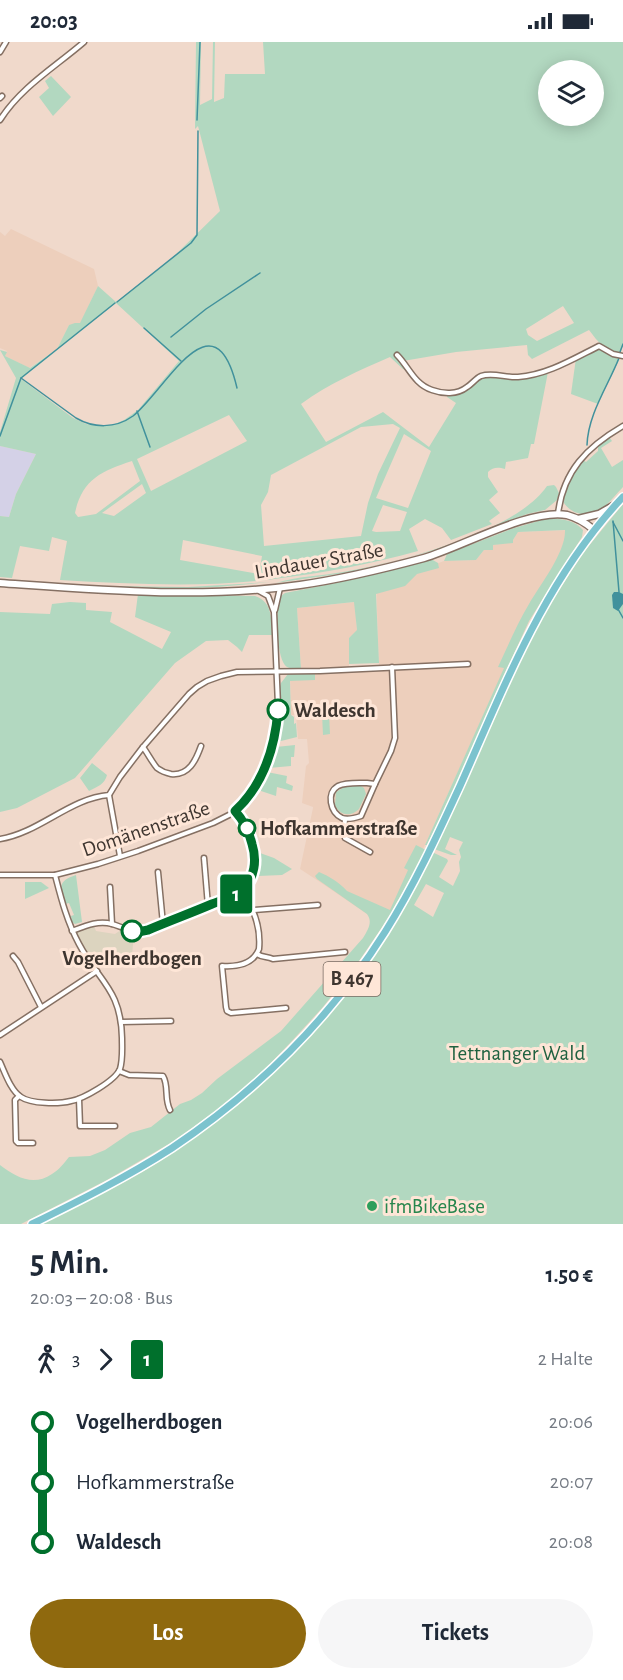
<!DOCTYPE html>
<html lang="de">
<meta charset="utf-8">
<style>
body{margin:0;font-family:"Alegreya Sans",sans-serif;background:#f6f6f7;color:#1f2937;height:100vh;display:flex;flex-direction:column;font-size:22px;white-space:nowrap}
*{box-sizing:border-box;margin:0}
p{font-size:20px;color:#747a83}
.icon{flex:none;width:33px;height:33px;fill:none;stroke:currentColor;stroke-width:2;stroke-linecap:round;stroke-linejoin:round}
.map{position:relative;height:1182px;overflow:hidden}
.panel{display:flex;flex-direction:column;background:#fff;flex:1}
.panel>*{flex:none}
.badge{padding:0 12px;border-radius:4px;font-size:21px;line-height:39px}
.controls{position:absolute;left:538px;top:18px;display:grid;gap:12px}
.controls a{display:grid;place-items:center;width:66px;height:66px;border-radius:50%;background:#fff;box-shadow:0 3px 15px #0003;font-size:30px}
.map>.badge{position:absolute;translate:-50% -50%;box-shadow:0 0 0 3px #fff}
.legs{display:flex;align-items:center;gap:9px;height:66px;padding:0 30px;font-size:20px}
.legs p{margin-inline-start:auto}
.summary{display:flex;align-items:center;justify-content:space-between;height:102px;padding:0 30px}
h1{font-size:33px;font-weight:700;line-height:45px}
.cta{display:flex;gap:12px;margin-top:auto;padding:12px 30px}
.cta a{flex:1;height:69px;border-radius:36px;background:#8f690e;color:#fff;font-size:24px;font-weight:700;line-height:69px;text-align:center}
.cta a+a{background:#f6f6f7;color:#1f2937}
ul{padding:0 30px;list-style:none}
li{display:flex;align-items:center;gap:21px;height:60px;font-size:22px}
li i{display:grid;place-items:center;width:9px;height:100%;margin:0 8px;background:currentColor}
li i::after{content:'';width:15px;height:15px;margin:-8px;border:4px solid;border-radius:50%;background:#fff}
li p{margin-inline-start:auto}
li:first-child i{background:linear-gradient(#0000 50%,currentColor 0)}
li:last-child i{background:linear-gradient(currentColor 50%,#0000 0)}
.status{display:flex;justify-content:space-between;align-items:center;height:42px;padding:0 30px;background:#fff;direction:ltr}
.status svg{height:16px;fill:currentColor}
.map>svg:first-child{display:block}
.commercial{fill:#d4d1e7}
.built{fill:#edcfbc}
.education{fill:#dcd4bf}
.green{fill:#b2d8c0;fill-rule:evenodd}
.water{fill:#41919c}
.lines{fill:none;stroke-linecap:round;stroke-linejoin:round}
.stream{stroke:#41919c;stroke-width:1.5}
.street-casing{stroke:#857063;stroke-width:7}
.secondary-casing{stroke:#857063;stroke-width:9}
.primary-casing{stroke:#fff;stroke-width:10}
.street{stroke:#fff;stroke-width:4}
.secondary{stroke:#fff;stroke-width:6}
.primary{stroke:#7cc3ce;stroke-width:7}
.line-1-casing{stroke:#fff;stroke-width:14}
.line-1{stroke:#00702c;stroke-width:9}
.stop-1-dot{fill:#fff;stroke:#00702c;stroke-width:3}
.leisure-dot{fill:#2e9e5b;stroke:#fee6d7;stroke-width:2}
.labels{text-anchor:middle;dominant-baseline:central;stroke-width:6;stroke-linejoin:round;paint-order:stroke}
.shield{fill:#fee6d7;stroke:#786a61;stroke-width:1.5}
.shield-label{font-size:20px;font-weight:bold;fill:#3e352f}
.street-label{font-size:21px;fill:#3e352f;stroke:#fee6d7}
.stop-label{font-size:21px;font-weight:bold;fill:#3e352f;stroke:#fee6d7;text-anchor:start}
.park-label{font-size:21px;fill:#206240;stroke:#fee6d7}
.leisure-label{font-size:21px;fill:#27864d;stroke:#fee6d7;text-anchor:start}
</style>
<div class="status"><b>20:03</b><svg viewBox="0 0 49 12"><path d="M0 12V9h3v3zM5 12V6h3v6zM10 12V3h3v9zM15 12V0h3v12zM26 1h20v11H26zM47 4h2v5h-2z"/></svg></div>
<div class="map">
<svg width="623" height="1182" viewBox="0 0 623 1182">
<rect width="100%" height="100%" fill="#f0d9cb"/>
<path class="commercial" d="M0,404L36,412L16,452L9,475L0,474Z"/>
<g class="built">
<path d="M11,187L94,227L98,244L80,282L69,283L57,307L29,326L5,314L7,309L0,306V190L5,194Z"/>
<path d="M569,488L570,499L505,625L425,803L392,868L370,876L367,872L320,840L300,827L313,766V765L302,761L306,724L309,721L307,697H298L296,673H291L290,632L331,630V626L301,627L297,566L355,560L357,589L349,596V627L379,626L376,538L428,525L444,519L476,518L484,508L493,503L513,498L518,490Z"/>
</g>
<path class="education" d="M93,882L96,889L115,892L121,888L134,892L131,924L94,916H89L74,889Z"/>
<g class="green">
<path d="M196,0H201L200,63L212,57L213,0H215L214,60L224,56L225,32H265L263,0H623V302L620,312C605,309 598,300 589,288L532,317L528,313L527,303L456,310L403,319L406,328L403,327L390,315C360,328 328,342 301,362L326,400L383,370L429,405L456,361L447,355V351L462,349L480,335L494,334L505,336L548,330L534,402H531L528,416L506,420L505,427C498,425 493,425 488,430V435L498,450L489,458L500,471L489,479L492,482L451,498L442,486L425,477L409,487L418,509C371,522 323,531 274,537C203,546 131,542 60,538L67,499L52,495L49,509L20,504L12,536L0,535V474L9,475L16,452L36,412L0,404V390L16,336L0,308L7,310L5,314L30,326L57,307L69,283L75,281H80L98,244L116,260L169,219L220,169L198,84L195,87ZM549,28H594V74H549ZM116,261L179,319L138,368L124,378L115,382L100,384L86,382L73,376L21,337ZM563,264L574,281L537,299L528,293L526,287ZM229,373L247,399L151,449L137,417ZM393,382L400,386L378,432L368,461L361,494L264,504L261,463L268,450L271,433L361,385ZM404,392L431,409L408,466L376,456ZM132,419L140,439L96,472L78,475L75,471C82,438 101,429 132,419ZM142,442L146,451L114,474L102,471ZM383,463L407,470L400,489L376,490L372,489ZM183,498L262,514L259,532L180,518Z"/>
<path d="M51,34L71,55L53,74L39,55L49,46L45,39Z"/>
<path d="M597,307L620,316L598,362L571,352L576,316Z"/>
<path d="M609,395L612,399L601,406L612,425L623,418V445C617,451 606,465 599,469C588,476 571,472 564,461C564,445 572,431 583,418L586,420L598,409V403Z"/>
<path d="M554,443L556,445L559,451L557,458L545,468L527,472L436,508L351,530L276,541C297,534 321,534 343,530C398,520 515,491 547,444Z"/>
<path d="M623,462V1182H42C77,1164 113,1147 147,1127C243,1068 327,989 387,894C404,867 418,838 432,810L447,817L448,819L439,835L453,844L460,829L459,820L461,815L459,808L463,800L450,795L445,807L457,813H451L434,807L516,624L539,579L583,511ZM426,842L444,851L433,875L414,863Z"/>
<path d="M545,477C558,476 574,477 583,488L582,495L529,579L495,653L450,756L427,803H425L504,626L498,625C508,604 517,582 529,562C540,543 566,510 565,488L518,490L513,498V501L493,503V508H484L476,518L444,519L447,512L511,487Z"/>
<path d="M431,517L438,521L439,526L417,532L405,544L376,552L379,621L349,622V596L357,588L354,560L297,566L301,627C296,626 290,627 287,625C276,618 276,570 279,559C281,554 281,554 285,551L336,541Z"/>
<path d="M271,540L217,545L172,547L94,544L188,545Z"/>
<path d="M138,552L255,554C273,560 271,577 272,593H249L242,610L237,605L228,598L206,599L175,621L75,736L17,766L0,770V570L50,572L52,562L70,560L86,561V568L112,570L110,580L162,607L171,590L135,575Z"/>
<path d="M288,632H315V638L290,639L291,673L294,675V682L296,681L297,695L277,700L281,671L280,645L281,641Z"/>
<path d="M322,671H329L330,692L323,693Z"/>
<path d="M295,703L294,715H291V724L269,726L276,705Z"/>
<path d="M92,721L107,733C105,742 97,745 89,749L80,736Z"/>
<path d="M267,730L287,734L286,741L293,744L292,749L277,745L276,754L258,748Z"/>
<path d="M359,743L364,746L366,752L359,767C351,775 340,774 335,763L336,750L346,744Z"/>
<path d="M416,803L426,808L389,875L357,922L323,965L291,1000L262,1030L227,1061L174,1099L107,1138L21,1182H0V1123C16,1135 33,1145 52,1132C59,1128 64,1121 69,1115L90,1114L105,1108L130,1091L151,1085L180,1062L191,1058L202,1051L217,1037L281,989L363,896C368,888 373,880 367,872L317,837L315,834L319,830C329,834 340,841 347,849L390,868L408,828L404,826Z"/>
<path d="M260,811L274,816L292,827L282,833L258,834L261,820Z"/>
<path d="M76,833L82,880L75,882L72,880L71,874L74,873L69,861L65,862C60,846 57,839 76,833Z"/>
<path d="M25,840H41L49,846L25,857Z"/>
</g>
<path class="water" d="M614,550H619L623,552V562L618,569L613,566L612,553Z"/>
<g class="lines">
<g class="stream">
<path d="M197,78L200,0"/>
<path d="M117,260L191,201L197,193L198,89"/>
<path d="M144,286L181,319"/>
<path d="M171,295L206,267L260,231"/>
<path d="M620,310L623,302"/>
<path d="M21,336L76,376C93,386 115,387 133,374C165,349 214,248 237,346"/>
<path d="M137,369L150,405"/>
<path d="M0,394L21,336L115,261"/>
<path d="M587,403C588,372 608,344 619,316"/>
<path d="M613,479L619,550"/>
<path d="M613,480L623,499"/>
<path d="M618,567L623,576"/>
</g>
<defs>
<g id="street">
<path d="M0,10L6,0"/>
<path d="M0,56L2,54"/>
<path d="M0,78C21,45 55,25 84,0"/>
<path d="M397,313C409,325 414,342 432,348C443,352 457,353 467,345C472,342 476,336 481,334C493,330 506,336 518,335C547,333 573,317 599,304L613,312L623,314"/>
<path d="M558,472C563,429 587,405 623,384"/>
<path d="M275,568L280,546"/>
<path d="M143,705C148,712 152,720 157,726C161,729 166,731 171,732C189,734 196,718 201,704"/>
<path d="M367,741L375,742L361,774C355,776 348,778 342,776C330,770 326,751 338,744C346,740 358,741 367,741Z"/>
<path d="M375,742L391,709L395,696L392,625"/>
<path d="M109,753L120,814"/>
<path d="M345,777L344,793L345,796L370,810"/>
<path d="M0,797C39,791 70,756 109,753L120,735L143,705L189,652L197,645L207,639L221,634L237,630L320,629L468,622"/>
<path d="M204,816L208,864"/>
<path d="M158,830L163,882"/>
<path d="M0,833H55L98,822L138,809L213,781L229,773L241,764L253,748L264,726L273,702L277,679L278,663L274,570L268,554L259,549"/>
<path d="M110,845L112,882"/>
<path d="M241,849C254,866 261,885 259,907C253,923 237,925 222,924L226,965L227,969L231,971L286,966"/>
<path d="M254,868L318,863"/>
<path d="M72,889C85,884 98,878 112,882C122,885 133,891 143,889C158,887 173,878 187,873C221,859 266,850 252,802C249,789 244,779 235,769"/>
<path d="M257,912C263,916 267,914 273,917L345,910"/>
<path d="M13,914L18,920L41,965"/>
<path d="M121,980L171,979"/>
<path d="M0,993L97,929"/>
<path d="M0,1020C5,1031 11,1049 21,1055C31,1062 59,1062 71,1059C83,1057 115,1039 120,1027C123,1017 122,1006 122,996C121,947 99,940 79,902C67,880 61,856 55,833"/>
<path d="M119,1029L129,1033L163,1034C169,1044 164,1057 170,1068"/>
<path d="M19,1054L15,1058L16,1099L18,1101H33"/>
<path d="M79,1057L80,1084H115"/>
</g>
<g id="secondary">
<path d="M578,477L599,472L613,464"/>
<path d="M0,541C99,548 201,557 300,543C342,537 383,527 424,516C462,505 530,466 567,473C578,476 586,481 594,488"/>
</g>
<path id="primary" d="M32,1182C79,1159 127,1135 172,1106C257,1049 330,977 385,890C414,844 437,794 460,744C505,643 545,537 623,455"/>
</defs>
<use href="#street" class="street-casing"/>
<use href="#secondary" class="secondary-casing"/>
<use href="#primary" class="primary-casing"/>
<use href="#street" class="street"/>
<use href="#secondary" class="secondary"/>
<use href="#primary" class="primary"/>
</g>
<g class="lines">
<defs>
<path id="line-1" d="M132,889L138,890L148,888C169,879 191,871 212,862C222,858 234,855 242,848C255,836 257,818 252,802C249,789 244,779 235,769C263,743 275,705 278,668"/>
</defs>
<use href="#line-1" class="line-1-casing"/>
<use href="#line-1" class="line-1"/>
</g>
<g class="stop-1-dot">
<circle cx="278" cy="668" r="10"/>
<circle cx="247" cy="786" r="8"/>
<circle cx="132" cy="889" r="10"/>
</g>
<circle class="leisure-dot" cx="372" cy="1164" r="6"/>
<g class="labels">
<rect class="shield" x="323.5" y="920" width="57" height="34" rx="4.5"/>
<g class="shield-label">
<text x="352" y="937">B 467</text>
</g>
<g class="street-label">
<text transform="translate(319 519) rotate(-10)">Lindauer Straße</text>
<text transform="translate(146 787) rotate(-19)">Domänenstraße</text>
</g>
<g class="stop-label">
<text x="294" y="668">Waldesch</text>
<text x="260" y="786">Hofkammerstraße</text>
<text x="132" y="916" text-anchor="middle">Vogelherdbogen</text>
</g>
<g class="park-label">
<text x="517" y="1011">Tettnanger Wald</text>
</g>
<g class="leisure-label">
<text x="384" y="1164">ifmBikeBase</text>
</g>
</g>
</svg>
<div class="controls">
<a><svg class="icon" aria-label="layers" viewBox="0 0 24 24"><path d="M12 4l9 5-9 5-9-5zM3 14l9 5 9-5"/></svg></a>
</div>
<b class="badge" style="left:236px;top:852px;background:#00702c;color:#fff">1</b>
</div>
<section class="panel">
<div class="summary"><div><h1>5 Min.</h1><p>20:03 – 20:08 · Bus</p></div><b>1.50 €</b></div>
<div class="legs"><svg class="icon" aria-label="walk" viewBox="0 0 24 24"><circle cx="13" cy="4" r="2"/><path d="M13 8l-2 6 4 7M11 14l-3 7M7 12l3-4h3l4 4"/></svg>3<svg class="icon" aria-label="forward" viewBox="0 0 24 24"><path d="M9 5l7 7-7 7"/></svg><b class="badge" style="background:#00702c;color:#fff">1</b><p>2 Halte</p></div>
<ul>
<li><i style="color:#00702c"></i><b>Vogelherdbogen</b><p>20:06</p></li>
<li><i style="color:#00702c"></i><span>Hofkammerstraße</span><p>20:07</p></li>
<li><i style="color:#00702c"></i><b>Waldesch</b><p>20:08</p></li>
</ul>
<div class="cta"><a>Los</a><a>Tickets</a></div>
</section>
